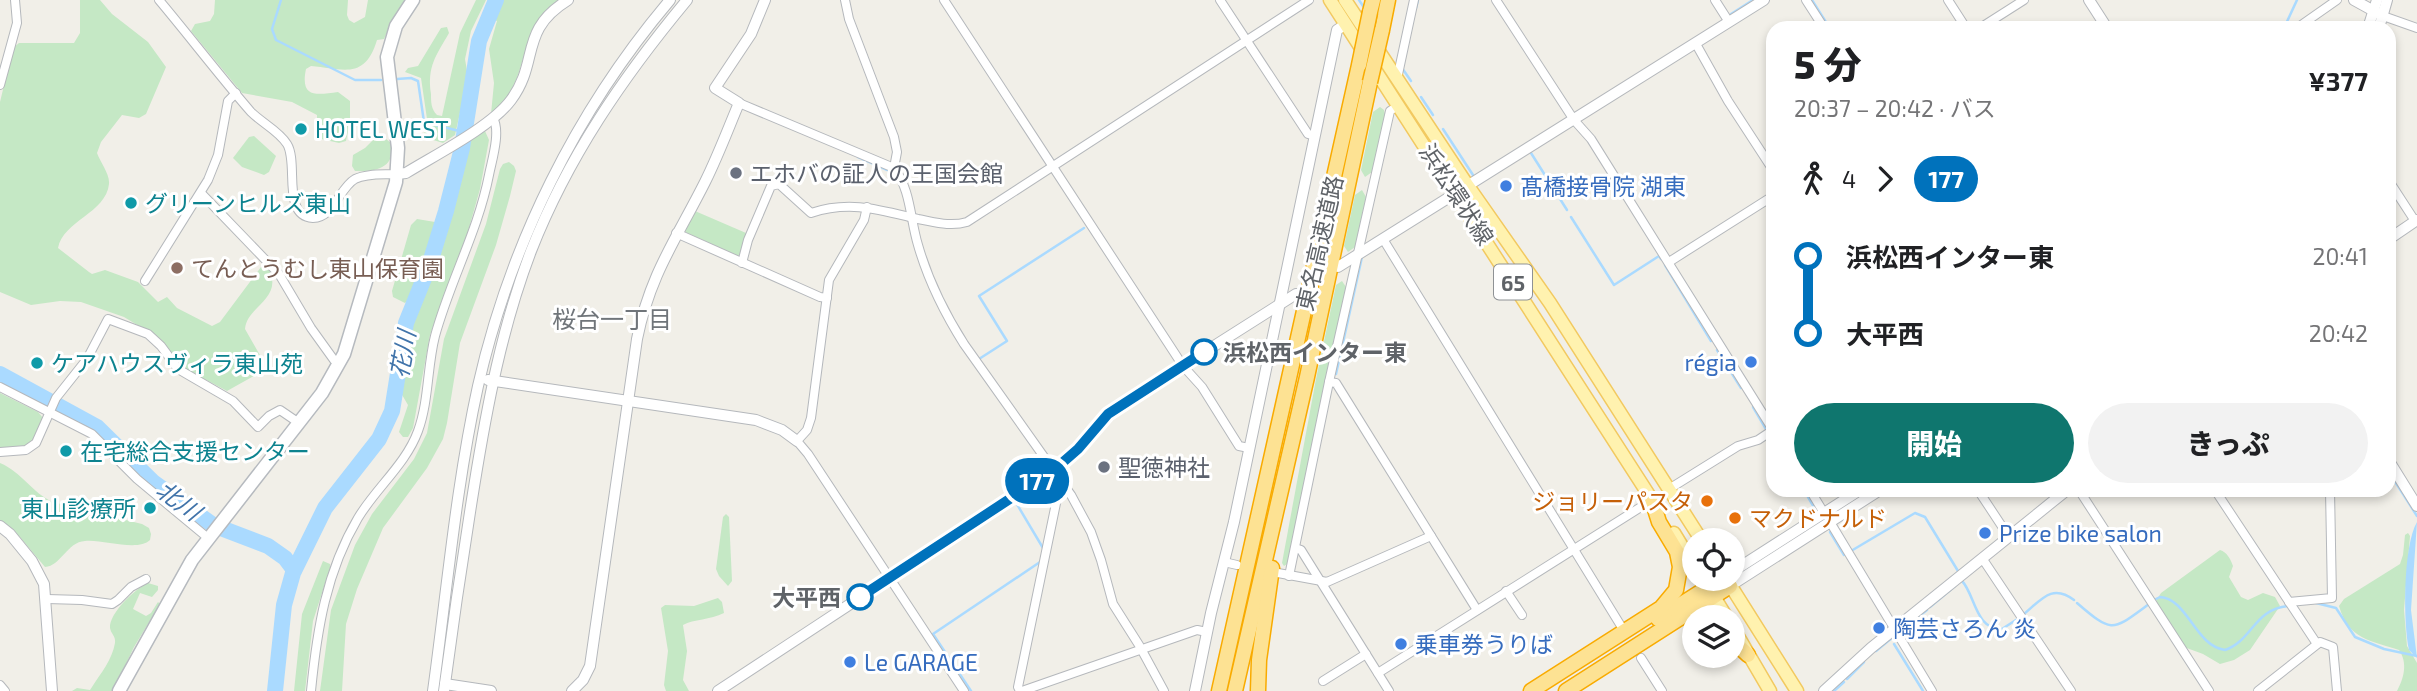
<!DOCTYPE html>
<html lang="ja">
<meta charset="utf-8">
<style>
body{margin:0;font-family:"Exo 2","Noto Sans JP",sans-serif;background:#f2f2f2;color:#202124;height:100vh;display:flex;flex-direction:column;font-size:26px;white-space:nowrap}
*{box-sizing:border-box;margin:0}
p{font-size:23px;color:#757577}
.icon{flex:none;width:38px;height:38px;fill:none;stroke:currentColor;stroke-width:2;stroke-linecap:round;stroke-linejoin:round}
.map{position:relative;flex:1;overflow:hidden}
.side{position:absolute;left:1766px;top:21px;width:630px;height:476px;display:flex;flex-direction:column;background:#fff;border-radius:21px;box-shadow:0 4px 10px #0003}
.side>*{flex:none}
.badge{padding:0 14px;border-radius:23px;font-size:24px;line-height:46px}
.tools{position:absolute;left:1682px;top:528px;display:grid;gap:14px}
.tools a{display:grid;place-items:center;width:63px;height:63px;border-radius:50%;background:#fff;box-shadow:0 4px 10px #0003;font-size:35px}
.map>.badge{position:absolute;translate:-50% -50%;box-shadow:0 0 0 4px #fff}
.legs{display:flex;align-items:center;gap:10px;height:77px;padding:0 28px;font-size:23px}
.legs p{margin-inline-start:auto}
.summary{display:flex;align-items:center;justify-content:space-between;height:119px;padding:0 28px}
h1{font-size:38px;font-weight:800;line-height:52px}
.action{display:flex;gap:14px;margin-top:auto;padding:14px 28px}
.action a{flex:1;height:80px;border-radius:42px;background:#0f766e;color:#fff;font-size:28px;font-weight:800;line-height:80px;text-align:center}
.action a+a{background:#f2f2f2;color:#202124}
ul{padding:0 28px;list-style:none}
li{display:flex;align-items:center;gap:24px;height:77px;font-size:26px}
li i{display:grid;place-items:center;width:10px;height:100%;margin:0 9px;background:currentColor}
li i::after{content:'';width:18px;height:18px;margin:-9px;border:5px solid;border-radius:50%;background:#fff}
li p{margin-inline-start:auto}
li:first-child i{background:linear-gradient(#0000 50%,currentColor 0)}
li:last-child i{background:linear-gradient(currentColor 50%,#0000 0)}
.map>svg:first-child{display:block}
.green{fill:#c5e8c5}
.water{fill:#aadaff}
.lines{fill:none;stroke-linecap:round;stroke-linejoin:round}
.stream{stroke:#aadaff;stroke-width:2.5}
.river{stroke:#aadaff;stroke-width:16}
.minor-casing{stroke:#b5b8bc;stroke-width:10}
.tertiary-casing{stroke:#b5b8bc;stroke-width:12}
.secondary-casing{stroke:#b6babf;stroke-width:15}
.primary-casing{stroke:#f2c960;stroke-width:15}
.motorway-casing{stroke:#f9ab00;stroke-width:17}
.minor{stroke:#fff;stroke-width:8}
.tertiary{stroke:#fff;stroke-width:10}
.secondary{stroke:#fff;stroke-width:12}
.primary{stroke:#fff2af;stroke-width:12}
.motorway{stroke:#fde293;stroke-width:14}
.motorway-bridge-casing{stroke:#f9ab00;stroke-width:17;stroke-linecap:butt}
.motorway-bridge{stroke:#fde293;stroke-width:14}
.line-1-casing{stroke:#fff;stroke-width:16}
.line-1{stroke:#0072bc;stroke-width:10}
.culture-dot{fill:#0f9aa8;stroke:#fff;stroke-width:2.5}
.worship-dot{fill:#6b7280;stroke:#fff;stroke-width:2.5}
.shop-dot{fill:#3f7fe0;stroke:#fff;stroke-width:2.5}
.education-dot{fill:#8d6e63;stroke:#fff;stroke-width:2.5}
.stop-1-dot{fill:#fff;stroke:#0072bc;stroke-width:3.5}
.food-dot{fill:#e8710a;stroke:#fff;stroke-width:2.5}
.labels{text-anchor:middle;dominant-baseline:central;stroke-width:6;stroke-linejoin:round;paint-order:stroke}
.shield{fill:#fff;stroke:#8f9295;stroke-width:2}
.shield-label{font-size:21px;font-weight:bold;fill:#5f6368}
.culture-label{font-size:23px;fill:#0d838f;stroke:#fff;text-anchor:start}
.worship-label{font-size:23px;fill:#5b616d;stroke:#fff;text-anchor:start}
.shop-label{font-size:23px;fill:#366cbe;stroke:#fff;text-anchor:start}
.street-label{font-size:23px;fill:#5f6368;stroke:#fff}
.education-label{font-size:23px;fill:#785e54;stroke:#fff;text-anchor:start}
.stop-label{font-size:23px;font-weight:bold;fill:#5f6368;stroke:#fff;text-anchor:start}
.food-label{font-size:23px;fill:#c56008;stroke:#fff;text-anchor:end}
.neighbourhood-label{font-size:24px;fill:#70757a;stroke:#fff}
.water-label{font-size:24px;font-style:italic;fill:#4174aa;stroke:#fff}
</style>
<div class="map">
<svg width="2417" height="691" viewBox="0 0 2417 691">
<rect width="100%" height="100%" fill="#f1efe8"/>
<g class="green">
<path d="M80,0H100L112,14L148,42L166,67L146,114L139,118L122,115L101,142L97,153C100,162 110,174 109,184C106,213 63,221 58,248L89,272L92,274L105,270L138,282L158,302L167,297L177,308L212,326L220,322L261,267L265,266L268,267C285,299 247,305 245,329L261,357L256,364L259,373L227,391L180,366L157,337L124,317L81,302L60,301L31,305L0,292V102L13,48L19,43H74L80,33Z"/>
<path d="M215,0H348L347,15L349,20L354,23L365,17L368,0H406L391,23L384,39L377,40C365,80 344,69 311,66L306,69C300,98 316,95 338,92L350,101V121L346,141L339,143L317,138V115L292,102L242,93L191,31L195,24L210,21L214,14Z"/>
<path d="M476,0H486L471,31L465,59L468,77L455,135L443,143L427,138L424,135L427,119L421,78L405,72L408,68L418,66L441,28L447,27L449,33C436,56 427,66 431,94C431,102 431,109 437,115L442,116L460,33Z"/>
<path d="M499,0H558C513,32 534,80 491,114L494,83L489,49L497,21L490,18Z"/>
<path d="M1380,107L1384,110L1385,114L1372,172L1365,177L1361,170L1373,112Z"/>
<path d="M485,131L489,140L480,189L467,235L430,335L413,428L408,437H403L399,432L408,405L401,393L411,324L437,256L466,147L474,137Z"/>
<path d="M254,136L276,156L269,172L264,175L242,167L233,158L249,137Z"/>
<path d="M376,137L386,139L391,143C396,168 376,172 355,171L352,166L353,155L365,148Z"/>
<path d="M509,162L514,166L516,171L510,196L496,245L460,343L447,423L443,439L427,468L383,528L357,589L346,624L342,691H320L331,610L355,545L372,514L414,459L427,433L444,339L486,224L500,169L503,164Z"/>
<path d="M1362,190L1366,197L1355,247L1348,252L1344,246L1355,195Z"/>
<path d="M695,211L746,233L740,255L738,256L685,232Z"/>
<path d="M417,219L435,222L436,229C431,247 420,293 405,303L393,297L392,291L411,225Z"/>
<path d="M1342,281L1346,287L1287,564L1284,566L1282,563L1316,379L1336,285Z"/>
<path d="M0,393L38,412L43,418L37,436L25,448L0,449Z"/>
<path d="M0,463C22,472 32,493 53,502L142,524L149,528L151,534L150,540C138,552 102,539 85,541C67,542 61,566 45,567L14,530L0,520Z"/>
<path d="M726,514L729,517L732,581L728,586L719,576L716,569L723,517Z"/>
<path d="M2408,533L2410,536L2404,610L2407,646L2417,663V691H2397C2404,678 2408,663 2399,650C2370,640 2349,640 2339,606L2344,599L2400,564L2403,555L2405,535Z"/>
<path d="M2220,550C2227,552 2231,560 2233,566L2229,577L2241,597L2248,600L2263,593L2275,597L2280,606L2250,650L2234,660L2220,664L2203,654L2184,647L2156,601L2161,593Z"/>
<path d="M323,561L330,564V568L313,621L305,691H294L302,614Z"/>
<path d="M148,583L158,586V590L152,597L140,593L133,609L146,616L151,613L158,602L160,604L134,647L113,691H72L77,688L90,690L92,687C101,673 112,660 115,643C116,636 111,634 110,628C109,613 136,588 148,583Z"/>
<path d="M718,598L722,602L724,613C710,620 694,619 683,625L687,651L683,680L689,691H666L664,685L668,651L661,608L665,605L694,606Z"/>
</g>
<path class="water" d="M2417,522L2411,610L2417,658L2409,650C2403,622 2403,546 2417,522Z"/>
<g class="lines">
<g class="stream">
<path d="M281,0L272,29L276,40L355,80H381"/>
<path d="M1359,0L1365,9"/>
<path d="M1812,0L1829,27"/>
<path d="M1416,8L1418,0"/>
<path d="M1731,14L1753,0"/>
<path d="M2284,28L2297,0"/>
<path d="M1402,68L1411,81"/>
<path d="M397,79L411,78L418,81L424,122L463,132"/>
<path d="M1421,97L1433,115"/>
<path d="M1443,129L1473,175"/>
<path d="M1531,153L1567,210"/>
<path d="M858,157L892,172"/>
<path d="M1571,217L1614,285L1659,256L1661,259"/>
<path d="M1665,265L1711,341"/>
<path d="M1717,350L1741,388"/>
<path d="M979,359L1007,341L979,296L1084,228"/>
<path d="M1336,374L1362,257"/>
<path d="M1753,407L1766,429"/>
<path d="M1771,437L1773,440"/>
<path d="M2389,472L2417,516"/>
<path d="M1804,490L1815,509"/>
<path d="M1010,494L1046,469V465"/>
<path d="M1015,501L1043,548"/>
<path d="M1830,532L1844,555L1846,554"/>
<path d="M1851,551L1915,513L1925,517L1958,571"/>
<path d="M1962,581C1975,594 1975,630 2002,629L2019,618"/>
<path d="M2154,600L2160,597C2188,599 2195,646 2225,650C2252,641 2254,609 2288,606"/>
<path d="M2077,603C2113,634 2112,631 2149,604"/>
<path d="M2316,603L2336,608L2355,637L2384,649L2417,656"/>
<path d="M1930,607L1955,586"/>
<path d="M2024,614C2041,600 2052,583 2074,600"/>
<path d="M1900,631L1927,610"/>
<path d="M1894,644L1923,691"/>
<path d="M1876,651L1893,637"/>
<path d="M949,658L933,634L1040,562"/>
<path d="M951,661L971,691"/>
<path d="M1847,679L1864,662"/>
<path d="M1834,691L1844,682"/>
</g>
<g class="river">
<path d="M0,374L97,427L153,482L213,525L268,546L285,558L294,570"/>
<path d="M275,691L284,605L293,573L325,508L379,439L392,411L406,323L429,266L446,211L462,148L479,41L496,0"/>
</g>
<defs>
<g id="minor">
<path d="M159,0C190,37 219,75 251,112C262,123 279,131 287,144C299,163 281,216 313,218C334,218 339,188 355,179C367,173 384,175 397,174"/>
<path d="M845,0L849,19L894,137L897,152L894,168"/>
<path d="M944,0L1183,366L1202,387L1239,446L1249,448"/>
<path d="M1220,0L1308,134L1315,136"/>
<path d="M1496,0L1574,120L1591,139L1773,430"/>
<path d="M1715,0L1729,22"/>
<path d="M1806,0L1824,28"/>
<path d="M1948,0L1966,28"/>
<path d="M2383,16L2417,28"/>
<path d="M1980,28L2024,0"/>
<path d="M2297,28L2337,0"/>
<path d="M1696,44L1728,101L1773,170"/>
<path d="M1397,79L1414,0"/>
<path d="M0,85L17,23L15,0"/>
<path d="M739,103L894,168C911,190 910,219 918,245C928,280 945,314 964,344L1071,495L1091,532L1101,560L1113,604L1139,645L1164,691"/>
<path d="M2389,181L2415,221"/>
<path d="M201,193L279,274L311,328L334,360L340,363"/>
<path d="M867,207L864,220L829,280L811,418L807,430L797,441L808,454L964,691"/>
<path d="M676,233L820,297L827,298"/>
<path d="M1383,239L1621,626"/>
<path d="M1669,262L1773,196"/>
<path d="M742,263L748,240L771,186L779,184L811,213C850,200 880,210 918,219C935,222 950,227 967,222L1309,0"/>
<path d="M145,281L208,180L218,155L228,101L236,93"/>
<path d="M1329,382L1336,383L1477,610"/>
<path d="M0,387L92,434L137,479L208,538"/>
<path d="M0,452L26,450L36,443L56,398L87,359L108,319L148,334L161,346L178,369L233,401L258,427L269,416L280,410L299,423"/>
<path d="M1669,489L1738,446L1758,440L1773,430"/>
<path d="M1810,490L1824,513"/>
<path d="M1978,490L2009,537"/>
<path d="M2079,490L2209,691"/>
<path d="M2215,490L2317,644"/>
<path d="M1830,522L1932,691"/>
<path d="M1295,548L1301,550L1389,691"/>
<path d="M1982,558L2071,691"/>
<path d="M1224,562L1237,565"/>
<path d="M1278,573L1327,582L1431,536"/>
<path d="M1289,576L1329,382L1390,111L1399,105"/>
<path d="M1506,591L1522,615"/>
<path d="M47,599L82,600L112,604L118,600L131,587L146,579"/>
<path d="M2289,602L2332,598L2330,490"/>
<path d="M1641,658L1662,691"/>
<path d="M1378,673L1652,500"/>
<path d="M1323,681L1366,654"/>
<path d="M0,685L5,691"/>
<path d="M311,691C317,630 326,572 358,518C376,488 406,464 418,431C429,401 427,367 435,336C450,281 478,231 489,175C492,160 501,131 493,118"/>
<path d="M1020,691L1018,687L1060,484L1063,483"/>
<path d="M1022,691L1197,630L1207,632"/>
<path d="M2258,691L2320,642L2333,647L2337,691"/>
</g>
<g id="tertiary">
<path d="M2089,0L2107,28"/>
<path d="M2354,0L2383,16"/>
<path d="M2368,28L2377,0"/>
<path d="M2379,28L2387,0"/>
<path d="M397,174L406,173C435,155 491,127 511,100C540,61 518,31 568,0"/>
<path d="M2389,239L2417,220"/>
<path d="M1338,267L1764,0"/>
<path d="M488,380L756,420L782,430L797,441"/>
<path d="M2389,461L2417,506"/>
<path d="M0,526L10,534L32,561L44,584L52,691"/>
<path d="M1732,572L1860,490"/>
<path d="M1730,586L1880,490"/>
<path d="M445,684L491,691"/>
<path d="M433,691C447,590 456,486 478,386C510,245 576,111 670,0"/>
<path d="M444,691C453,623 463,555 474,487C487,406 502,327 531,251C568,157 623,77 687,0"/>
<path d="M572,691L583,680L590,666L637,339C650,274 677,238 705,182C718,156 728,129 739,103L715,88L751,34L765,0"/>
<path d="M718,691L1054,470C1078,452 1093,425 1118,407L1296,294"/>
<path d="M1195,691L1211,613L1234,522L1337,30L1346,24"/>
<path d="M1824,691L1871,648L2067,490"/>
</g>
<path id="secondary" d="M119,691L192,560L322,393L344,354L396,182L398,148L387,57L396,26L413,0"/>
<g id="primary">
<path d="M1330,0L1656,506"/>
<path d="M1345,0L1468,186L1550,303L1702,541"/>
<path d="M1674,533L1694,566"/>
<path d="M1703,579L1727,618"/>
<path d="M1727,580L1797,691"/>
<path d="M1732,626L1770,691"/>
</g>
<g id="motorway">
<path d="M1370,12L1373,0"/>
<path d="M1382,30L1388,0"/>
<path d="M1658,619L1721,579"/>
<path d="M1732,640L1748,655"/>
<path d="M1219,691L1359,65"/>
<path d="M1235,691L1307,377L1370,82"/>
<path d="M1258,691L1259,660L1272,568"/>
<path d="M1531,691L1661,608L1676,590L1680,567L1677,552L1659,522L1652,500"/>
<path d="M1566,691L1730,586"/>
</g>
</defs>
<use href="#minor" class="minor-casing"/>
<use href="#tertiary" class="tertiary-casing"/>
<use href="#secondary" class="secondary-casing"/>
<use href="#primary" class="primary-casing"/>
<use href="#motorway" class="motorway-casing"/>
<use href="#minor" class="minor"/>
<use href="#tertiary" class="tertiary"/>
<use href="#secondary" class="secondary"/>
<use href="#primary" class="primary"/>
<use href="#motorway" class="motorway"/>
<defs>
<g id="motorway-bridge">
<path d="M1359,65L1370,12"/>
<path d="M1370,82L1382,30"/>
</g>
</defs>
<use href="#motorway-bridge" class="motorway-bridge-casing"/>
<use href="#motorway-bridge" class="motorway-bridge"/>
</g>
<g class="lines">
<defs>
<path id="line-1" d="M860,597L1054,470L1078,449L1108,414L1204,352"/>
</defs>
<use href="#line-1" class="line-1-casing"/>
<use href="#line-1" class="line-1"/>
</g>
<g class="culture-dot">
<circle cx="301" cy="129" r="7"/>
<circle cx="131" cy="203" r="7"/>
<circle cx="37" cy="363" r="7"/>
<circle cx="66" cy="451" r="7"/>
<circle cx="150" cy="508" r="7"/>
</g>
<g class="worship-dot">
<circle cx="736" cy="173" r="7"/>
<circle cx="1104" cy="467" r="7"/>
</g>
<g class="shop-dot">
<circle cx="1506" cy="186" r="7"/>
<circle cx="1751" cy="362" r="7"/>
<circle cx="1985" cy="533" r="7"/>
<circle cx="1879" cy="628" r="7"/>
<circle cx="1401" cy="644" r="7"/>
<circle cx="850" cy="662" r="7"/>
</g>
<circle class="education-dot" cx="177" cy="268" r="7"/>
<g class="stop-1-dot">
<circle cx="1204" cy="352" r="12"/>
<circle cx="860" cy="597" r="12"/>
</g>
<g class="food-dot">
<circle cx="1707" cy="501" r="7"/>
<circle cx="1735" cy="518" r="7"/>
</g>
<g class="labels">
<rect class="shield" x="1494" y="264.5" width="38" height="35" rx="5"/>
<g class="shield-label">
<text x="1513" y="282">65</text>
</g>
<g class="culture-label">
<text x="315" y="129">HOTEL WEST</text>
<text x="145" y="203">グリーンヒルズ東山</text>
<text x="51" y="363">ケアハウスヴィラ東山苑</text>
<text x="80" y="451">在宅総合支援センター</text>
<text x="136" y="508" text-anchor="end">東山診療所</text>
</g>
<g class="worship-label">
<text x="750" y="173">エホバの証人の王国会館</text>
<text x="1118" y="467">聖徳神社</text>
</g>
<g class="shop-label">
<text x="1520" y="186">髙橋接骨院 湖東</text>
<text x="1737" y="362" text-anchor="end">régia</text>
<text x="1999" y="533">Prize bike salon</text>
<text x="1893" y="628">陶芸さろん 炎</text>
<text x="1415" y="644">乗車券うりば</text>
<text x="864" y="662">Le GARAGE</text>
</g>
<g class="street-label">
<text transform="translate(1457 194) rotate(57)">浜松環状線</text>
<text transform="translate(1319 243) rotate(-77)">東名高速道路</text>
</g>
<g class="education-label">
<text x="191" y="268">てんとうむし東山保育園</text>
</g>
<g class="stop-label">
<text x="1223" y="352">浜松西インター東</text>
<text x="841" y="597" text-anchor="end">大平西</text>
</g>
<g class="food-label">
<text x="1693" y="501">ジョリーパスタ</text>
<text x="1749" y="518" text-anchor="start">マクドナルド</text>
</g>
<g class="neighbourhood-label">
<text x="612" y="318">桜台一丁目</text>
</g>
<g class="water-label">
<text transform="translate(402 354) rotate(-80)">花川</text>
<text transform="translate(179 500) rotate(36)">北川</text>
</g>
</g>
</svg>
<div class="tools">
<a><svg class="icon" aria-label="locate" viewBox="0 0 24 24"><circle cx="12" cy="12" r="6"/><path d="M12 2v4M12 18v4M2 12h4M18 12h4"/></svg></a>
<a><svg class="icon" aria-label="layers" viewBox="0 0 24 24"><path d="M12 4l9 5-9 5-9-5zM3 14l9 5 9-5"/></svg></a>
</div>
<b class="badge" style="left:1037px;top:481px;background:#0072bc;color:#fff">177</b>
<section class="side">
<div class="summary"><div><h1>5 分</h1><p>20:37 – 20:42 · バス</p></div><b>¥377</b></div>
<div class="legs"><svg class="icon" aria-label="walk" viewBox="0 0 24 24"><circle cx="13" cy="4" r="2"/><path d="M13 8l-2 6 4 7M11 14l-3 7M7 12l3-4h3l4 4"/></svg>4<svg class="icon" aria-label="forward" viewBox="0 0 24 24"><path d="M9 5l7 7-7 7"/></svg><b class="badge" style="background:#0072bc;color:#fff">177</b></div>
<ul>
<li><i style="color:#0072bc"></i><b>浜松西インター東</b><p>20:41</p></li>
<li><i style="color:#0072bc"></i><b>大平西</b><p>20:42</p></li>
</ul>
<div class="action"><a>開始</a><a>きっぷ</a></div>
</section>
</div>
